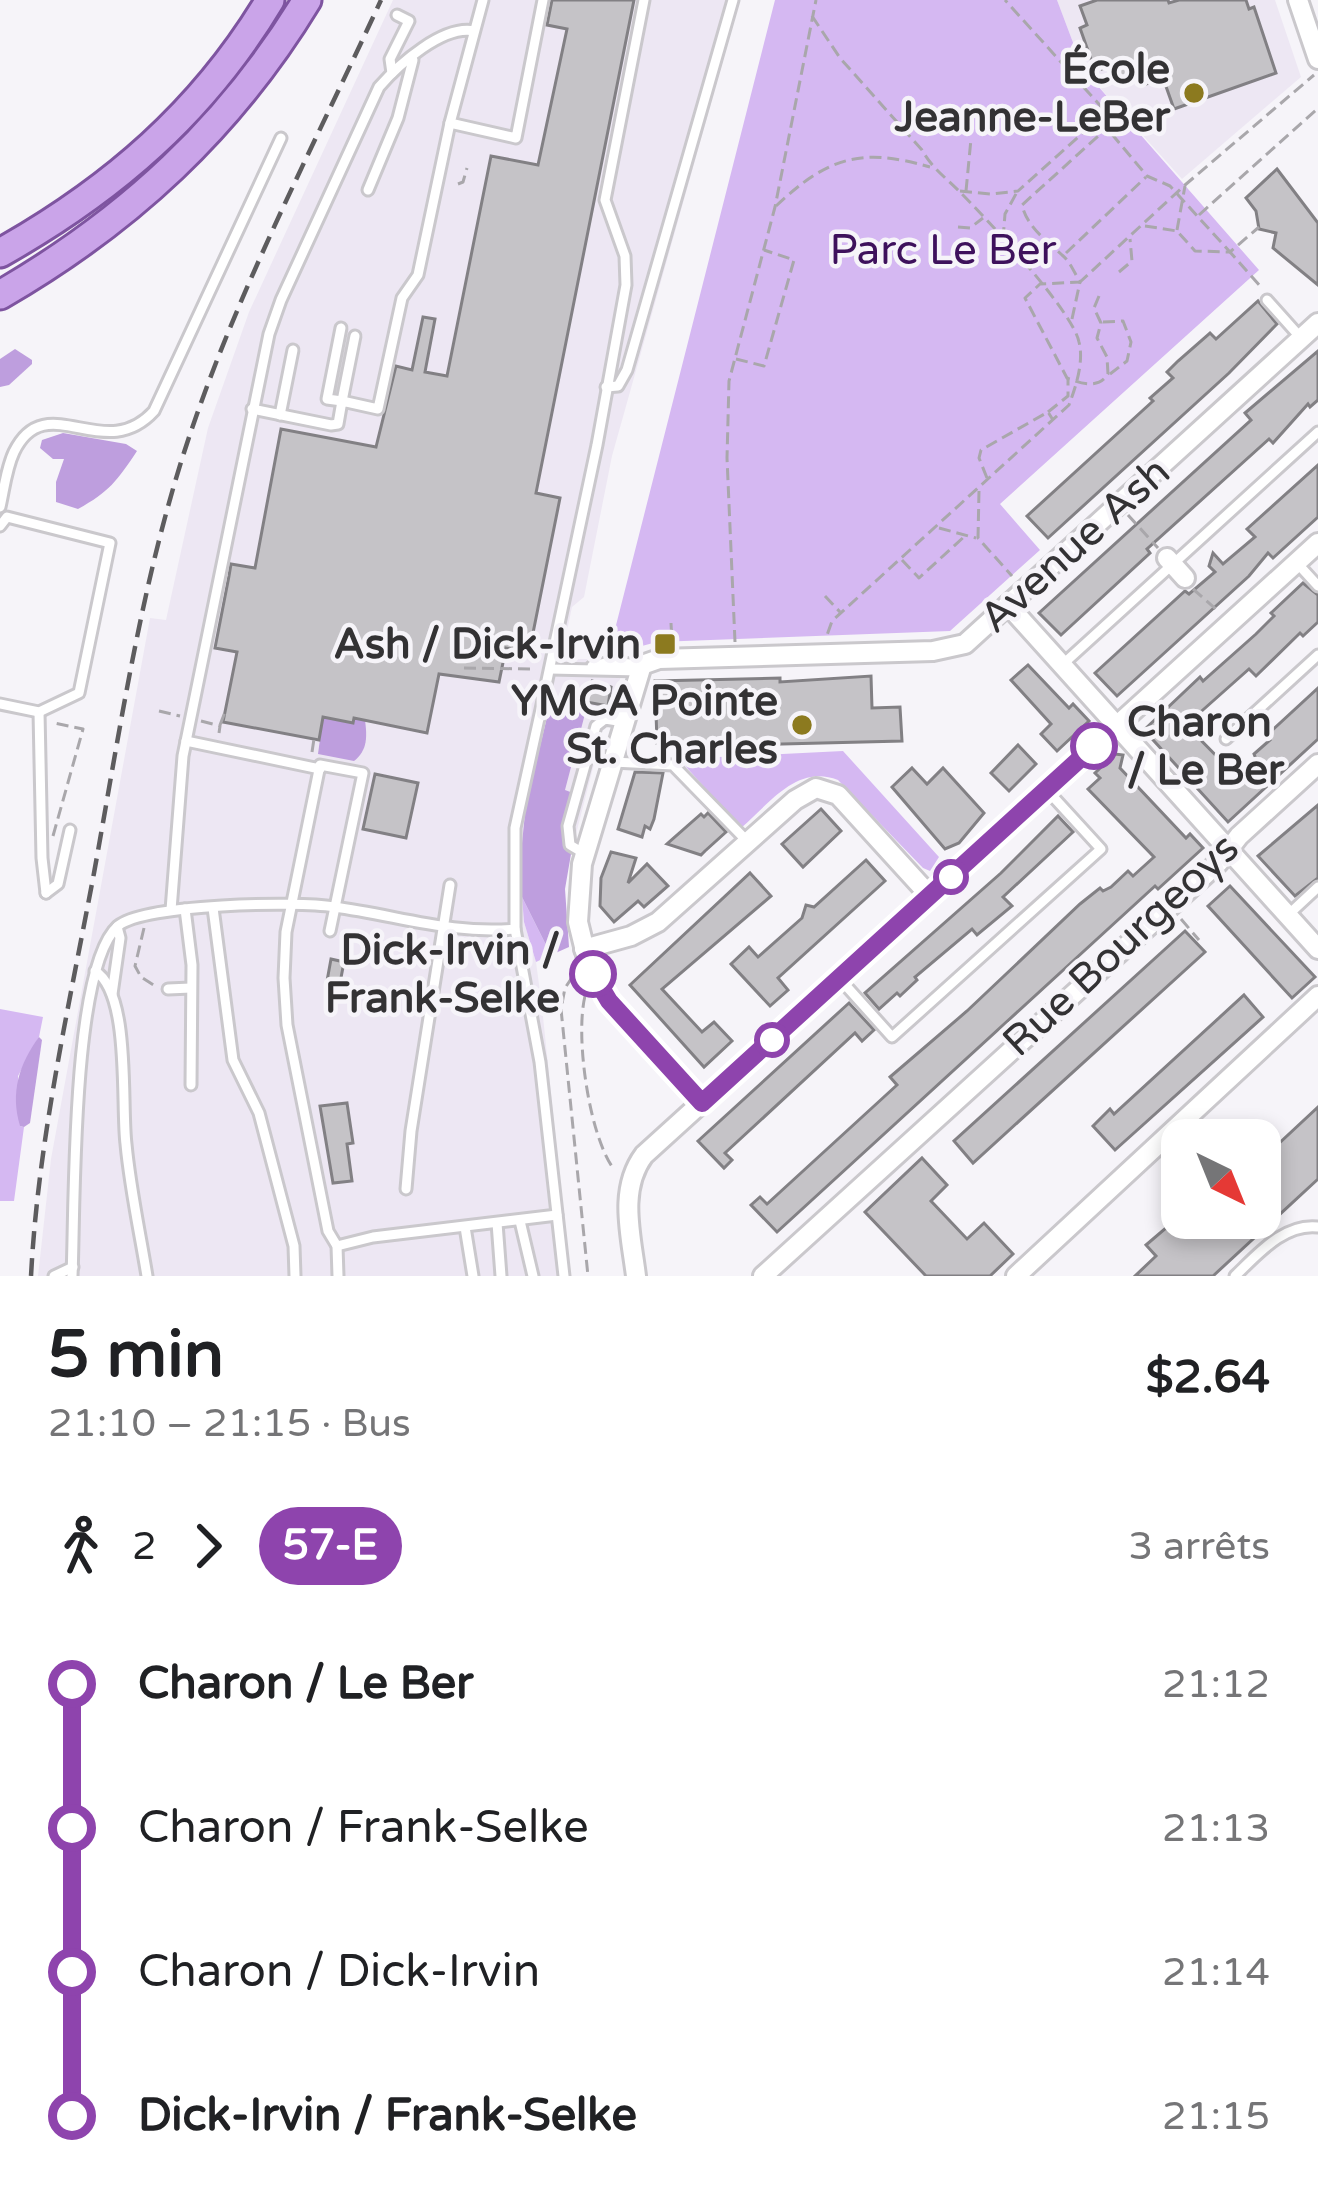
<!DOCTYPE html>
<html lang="fr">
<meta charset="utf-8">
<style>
body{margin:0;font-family:"Varela Round",sans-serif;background:#f2f2f2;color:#202124;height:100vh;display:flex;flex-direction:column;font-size:45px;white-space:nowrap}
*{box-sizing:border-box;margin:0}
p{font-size:39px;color:#757577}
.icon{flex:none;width:66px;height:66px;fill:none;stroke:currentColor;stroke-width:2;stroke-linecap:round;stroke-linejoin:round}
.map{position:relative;height:1276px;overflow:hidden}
.sheet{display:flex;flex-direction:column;background:#fff;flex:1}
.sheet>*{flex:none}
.badge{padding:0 24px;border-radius:39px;font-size:42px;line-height:78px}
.needle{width:78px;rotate:137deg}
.tools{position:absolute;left:1161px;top:1119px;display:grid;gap:24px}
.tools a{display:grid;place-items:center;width:120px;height:120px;border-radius:24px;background:#fff;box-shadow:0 6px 18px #0003;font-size:60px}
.map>.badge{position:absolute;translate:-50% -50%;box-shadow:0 0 0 6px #fff}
.legs{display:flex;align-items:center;gap:18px;height:132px;padding:0 48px;font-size:39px}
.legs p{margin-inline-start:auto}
.overview{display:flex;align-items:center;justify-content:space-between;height:204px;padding:0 48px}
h1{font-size:66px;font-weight:700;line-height:90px}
ul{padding:0 48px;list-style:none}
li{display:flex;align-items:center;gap:42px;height:144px;font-size:45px}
li i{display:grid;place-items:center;width:18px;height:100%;margin:0 15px;background:currentColor}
li i::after{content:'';width:30px;height:30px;margin:-15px;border:9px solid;border-radius:50%;background:#fff}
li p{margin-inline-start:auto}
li:first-child i{background:linear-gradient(#0000 50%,currentColor 0)}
li:last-child i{background:linear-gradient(currentColor 50%,#0000 0)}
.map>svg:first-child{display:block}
.built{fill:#ede7f3}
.green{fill:#d5b8f2}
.forest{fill:#be9ede}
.building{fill:#c5c3c7;stroke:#828084;stroke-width:3}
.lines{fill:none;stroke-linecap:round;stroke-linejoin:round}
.lane-casing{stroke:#cac8cc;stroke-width:15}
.street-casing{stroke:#cac8cc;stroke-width:24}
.primary-casing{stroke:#7e54a0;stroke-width:33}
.path{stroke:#a9a7ab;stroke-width:3;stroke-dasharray:12 6;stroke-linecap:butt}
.lane{stroke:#fff;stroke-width:9}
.street{stroke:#fff;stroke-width:18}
.primary{stroke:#caa4e9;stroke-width:27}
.rail{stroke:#5d5c5e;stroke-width:4.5;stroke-dasharray:18 9;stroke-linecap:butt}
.line-1-casing{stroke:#fff;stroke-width:27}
.line-1{stroke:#8e44ad;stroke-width:18}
.poi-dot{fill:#8c7a1f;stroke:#f6f4f9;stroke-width:4.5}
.stop-1-dot{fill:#fff;stroke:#8e44ad;stroke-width:6}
.labels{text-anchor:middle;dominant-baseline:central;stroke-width:9;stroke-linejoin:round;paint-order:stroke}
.poi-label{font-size:42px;font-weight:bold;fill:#333234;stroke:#f6f4f9;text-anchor:end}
.park-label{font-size:42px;fill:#3e115c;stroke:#f6f4f9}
.street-label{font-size:42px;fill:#333234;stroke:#f6f4f9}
.stop-label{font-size:42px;font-weight:bold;fill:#333234;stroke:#f6f4f9;text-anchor:start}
</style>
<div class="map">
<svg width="1318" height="1276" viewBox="0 0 1318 1276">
<rect width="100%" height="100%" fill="#f6f4f9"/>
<g class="built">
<path d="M393,0H740L612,456L584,597L572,607L561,659H606L608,651L619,650L628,656L604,725L567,869L520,864L524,922L536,962L542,1007L570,1276H38L51,1159L150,618L166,620L208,428L249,312Z"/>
<path d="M1057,0H1275L1301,77L1182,179L1083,69Z"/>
</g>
<g class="green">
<path d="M775,0H1057L1083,69L1259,270L1000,504L1040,550L950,631L657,642L638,647L612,641Z"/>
<path d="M843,751L939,857L930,871L923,868L838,780C797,764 770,803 741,828L679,759Z"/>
<path d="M522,897L551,955L536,962L524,922Z"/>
<path d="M0,1009L43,1017L39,1037L18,1076L20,1126L24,1127L14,1201H0Z"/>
</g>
<g class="forest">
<path d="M15,349L32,360V364L9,385L0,387V359Z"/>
<path d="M63,433L126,444L137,451C117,481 109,492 78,509L56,502V482L64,459H53L40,448L42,440Z"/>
<path d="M551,701L586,710L565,790L573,793L563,830L571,854L565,889L569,947L551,955L522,897L520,863L526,804Z"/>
<path d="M323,717L365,720C367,736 368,750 354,761L318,754Z"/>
<path d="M39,1037L42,1040L30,1123L24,1127L20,1126C10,1093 19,1064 39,1037Z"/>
</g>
<g class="building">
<path d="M552,0H634L536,493L560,498L529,653L506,648L499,682L439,674L427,733L354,718L353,723L323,717L319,740L223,722L237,652L215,648L229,576L231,564L255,568L281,429L376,447L396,366L412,370L423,317L435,319L425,372L447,376L491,156L538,165L567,29L547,25Z"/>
<path d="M1097,0H1168L1169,3L1179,0H1246L1249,9L1254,7L1276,73L1174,109L1163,78L1146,84L1142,73L1117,82L1112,66L1102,69L1100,63L1093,65L1080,28L1087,25L1080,6Z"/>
<path d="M1277,169L1318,223V285L1273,248L1276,233L1259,229L1256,211L1246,198Z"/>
<path d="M1258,301L1277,324L1229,373L1048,538L1027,516L1153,401L1150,398L1173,378L1167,372L1178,361L1210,333L1216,339Z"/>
<path d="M1318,351V400L1310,407L1308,404L1273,443L1269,439L1147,549L1150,553L1061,635L1039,613L1251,420L1245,413Z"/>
<path d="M1318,465V517L1273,558L1268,553L1249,576L1117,696L1095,673L1185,591L1189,594L1215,572L1209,566L1213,553L1223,564L1255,537L1247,529Z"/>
<path d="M1303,583L1318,595V622L1303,636L1300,633L1256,676L1249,669L1186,725L1242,782L1259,766L1254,754L1270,740L1266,736L1318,688V739L1228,822L1144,730L1200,677L1203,681L1256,634L1274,616L1271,613Z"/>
<path d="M1028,665L1069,708L1073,704L1089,721L1057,751L1041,734L1051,724L1011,680Z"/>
<path d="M871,676L872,708L900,707L902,741L704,746V742L657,743L655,681L780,678V682Z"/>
<path d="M592,681L611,687L608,706L581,701Z"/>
<path d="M1018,745L1036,764L1009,791L991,773Z"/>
<path d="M1115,754L1123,755L1120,768L1186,838L1190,834L1203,848L1158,889L1155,886L777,1232L751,1205L760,1197L767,1204L897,1085L890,1077L967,1011L1080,904L1100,888L1103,891L1111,887L1128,871L1133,876L1154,857L1088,789L1100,778L1095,773Z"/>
<path d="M912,768L927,784L943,768L984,813L959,843L945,849L892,787Z"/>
<path d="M635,772L663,773L654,819L650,829L645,826L642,837L618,829Z"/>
<path d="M375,774L418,783L406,838L363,829Z"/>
<path d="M1318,805V878L1295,896L1258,856Z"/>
<path d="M821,809L841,831L803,867L782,844Z"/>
<path d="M708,813L726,832L705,851L701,855L667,844L701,814L704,817Z"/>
<path d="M1058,816L1073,832L1003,897L1012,906L977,935L972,929L915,977L917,980L900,996L897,993L879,1009L865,993L1001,873Z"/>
<path d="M611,852L636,858L628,883L647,864L668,886L644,907L638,901L614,922L600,906L601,878Z"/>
<path d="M866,860L885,881L778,978L788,990L770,1006L731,964L749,947L758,957L802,918L806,905L814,907Z"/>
<path d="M750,873L771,896L662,989L702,1032L714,1022L732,1041L704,1067L630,985Z"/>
<path d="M1230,886L1315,977L1292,998L1208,906Z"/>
<path d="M1185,931L1205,952L973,1163L954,1141Z"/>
<path d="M331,959L344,962L340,983L327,981Z"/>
<path d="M1244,995L1263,1017L1115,1150L1093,1126L1110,1109L1114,1114Z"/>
<path d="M849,1003L874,1030L862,1041L855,1033L725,1153L732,1160L724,1168L698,1141Z"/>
<path d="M347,1103L353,1143L347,1144L352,1181L333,1183L320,1106Z"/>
<path d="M1318,1107V1179L1213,1276H1135L1156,1256L1146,1245L1167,1227L1172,1232L1182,1223L1187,1229L1198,1218H1260V1161Z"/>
<path d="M922,1158L947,1185L931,1201L967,1239L984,1223L1013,1254L990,1276H926L865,1212Z"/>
</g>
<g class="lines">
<defs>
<g id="lane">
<path d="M483,0L450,123L516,138L543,0"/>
<path d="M392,73L390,59L409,21L397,15"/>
<path d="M368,190L398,118L413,60"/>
<path d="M1267,300L1301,338"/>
<path d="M341,328L327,399L342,401L355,336"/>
<path d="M606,387L618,386L627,370L733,0"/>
<path d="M252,409L331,425L338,424L342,401L378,409L402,298L418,275L450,123"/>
<path d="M280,415L293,350"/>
<path d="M0,507C4,490 6,469 14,452C46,386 104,466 154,411L281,138"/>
<path d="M0,526L7,517L110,543L79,693L39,712L0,704"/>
<path d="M1297,563L1318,586"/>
<path d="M1062,665L1318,432"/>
<path d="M592,666L611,662L640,665"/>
<path d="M550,669L640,671"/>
<path d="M546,685L597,445L626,285L625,256L605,200L644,0"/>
<path d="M39,712L42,858L46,893"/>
<path d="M1226,739L1318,655"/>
<path d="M186,741L320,769"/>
<path d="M613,762L673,765L748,842"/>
<path d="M585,854L570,845L568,826L596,726L605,719L624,722"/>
<path d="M46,893L58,884L70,830"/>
<path d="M213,908L233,1060L259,1113L294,1246L295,1276"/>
<path d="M185,909L192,965L191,1085"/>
<path d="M171,910L183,756L269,334L281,300L379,87C399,64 443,25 474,31"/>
<path d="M1288,915L1318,887"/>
<path d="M515,929L540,1062L564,1276"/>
<path d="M330,931L363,773L320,765L286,932L284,978L287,1025L328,1231L337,1246L338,1276"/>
<path d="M95,971C131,993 121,1105 126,1144C130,1188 140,1233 147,1276"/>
<path d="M839,978L892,1037L1101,849L1047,790"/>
<path d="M168,989L191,988"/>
<path d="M112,994L120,938L117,927"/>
<path d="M406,1189L411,1131L450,885"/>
<path d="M520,1221L533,1276"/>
<path d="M497,1223L501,1276"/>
<path d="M465,1227L473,1276"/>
<path d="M337,1246L373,1237L557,1215"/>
<path d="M54,1276L73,1267"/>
<path d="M72,1276C75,1208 71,967 118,926C144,904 297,901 334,907C396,915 453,935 515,929V828L545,691"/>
<path d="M1235,1276C1258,1254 1284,1223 1318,1227"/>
</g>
<g id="street">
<path d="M1298,0L1318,59"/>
<path d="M1167,558L1185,578"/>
<path d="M1008,605L1318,949"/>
<path d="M584,949L631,936L658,922L795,800L816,788L838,795L930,896"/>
<path d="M702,1103L602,992L588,963L578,922L582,864L642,665L659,659L933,651L965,644L1318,323"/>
<path d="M636,1276C631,1235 618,1190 644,1155L1318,543"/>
<path d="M763,1276L1219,862L1239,836L1318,764"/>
<path d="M1016,1276L1318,996"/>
</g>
<g id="primary">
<path d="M0,253C112,190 203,112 270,0"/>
<path d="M0,295C128,221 230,127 307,0"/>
</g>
</defs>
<use href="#lane" class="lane-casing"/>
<use href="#street" class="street-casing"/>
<use href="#primary" class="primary-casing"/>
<g class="path">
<path d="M812,16L840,58L922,150C932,168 944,176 959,191C985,217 1073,311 1079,342C1084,362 1076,386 1069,405L832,621L826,638"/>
<path d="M1100,120L1147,176L1170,186L1230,252L1259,227"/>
<path d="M458,184L463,182L467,168"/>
<path d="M960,191L991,194L1018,191L1106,112L1005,0"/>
<path d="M966,191L971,139"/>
<path d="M776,206C828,157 861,147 930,167"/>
<path d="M1199,215L1316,110"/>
<path d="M1145,226L1177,231L1195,251L1230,252L1261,287"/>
<path d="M958,227L970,228L983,218"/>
<path d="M1177,230L1185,186"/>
<path d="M1003,239L1005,214L1017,192"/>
<path d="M1066,253L1146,177"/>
<path d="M1119,272L1132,261L1130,239"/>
<path d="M1099,296L1094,308L1101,323L1097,338L1107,357L1108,374C1099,389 1081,384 1067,378L1025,298L1040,284L1080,282C1075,274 1070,261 1062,255C1047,241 1027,227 1022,205L1107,128"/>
<path d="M1072,319L1080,282L1185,185L1314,75"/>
<path d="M1103,322L1123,321L1131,342L1127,361L1110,374"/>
<path d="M736,359L764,366L794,260L764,250"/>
<path d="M1048,412L1068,396V379"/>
<path d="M987,478L979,458L981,450L1048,412L1053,420"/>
<path d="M979,491L978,538L1012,576"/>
<path d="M1128,515L1158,548"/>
<path d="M939,528L976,538"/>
<path d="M902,560L919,578L966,535"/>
<path d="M1193,589L1217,610"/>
<path d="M825,596L840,612"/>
<path d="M671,623L672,642"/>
<path d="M735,642L727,458L729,381L775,207L816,0"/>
<path d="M464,668L536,669"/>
<path d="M159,711L180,716"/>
<path d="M201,721L220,726L219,733"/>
<path d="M220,725L225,712"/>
<path d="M312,752L314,739"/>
<path d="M53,836L83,729L54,723"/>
<path d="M1181,919L1199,940"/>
<path d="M144,928L135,966L141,977L155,986"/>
<path d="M573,976L565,988L561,1009L588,1276"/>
<path d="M585,996C575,1037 589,1134 613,1168"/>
</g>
<use href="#lane" class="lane"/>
<use href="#street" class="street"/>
<use href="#primary" class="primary"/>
<path class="rail" d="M31,1276C38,1141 69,1006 94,873C122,719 144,563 197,414C247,272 318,137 381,0"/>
</g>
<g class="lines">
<defs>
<path id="line-1" d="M593,974L609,1001L702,1103L1094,746"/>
</defs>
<use href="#line-1" class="line-1-casing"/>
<use href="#line-1" class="line-1"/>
</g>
<g class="poi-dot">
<circle cx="1194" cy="93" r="12"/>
<rect x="653" y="632" width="24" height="24" rx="6"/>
<circle cx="802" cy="725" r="12"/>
</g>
<g class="stop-1-dot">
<circle cx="1094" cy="746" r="21"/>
<circle cx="951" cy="877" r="15"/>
<circle cx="593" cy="974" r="21"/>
<circle cx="772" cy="1040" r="15"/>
</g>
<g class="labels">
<g class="poi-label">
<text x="1170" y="69">École<tspan x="1170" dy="48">Jeanne-LeBer</tspan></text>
<text x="641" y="644">Ash / Dick-Irvin</text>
<text x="778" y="701">YMCA Pointe<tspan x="778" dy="48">St. Charles</tspan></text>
</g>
<g class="park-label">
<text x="943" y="250">Parc Le Ber</text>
</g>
<g class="street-label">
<text transform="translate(1075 545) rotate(-42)">Avenue Ash</text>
<text transform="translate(1121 945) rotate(-43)">Rue Bourgeoys</text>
</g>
<g class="stop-label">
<text x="1127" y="722">Charon<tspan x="1127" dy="48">/ Le Ber</tspan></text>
<text x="560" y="950" text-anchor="end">Dick-Irvin /<tspan x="560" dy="48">Frank-Selke</tspan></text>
</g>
</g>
</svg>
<div class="tools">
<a><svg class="needle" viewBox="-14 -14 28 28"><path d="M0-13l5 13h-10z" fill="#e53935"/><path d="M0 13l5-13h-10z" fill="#757577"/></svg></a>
</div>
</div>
<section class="sheet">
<div class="overview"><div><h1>5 min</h1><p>21:10 – 21:15 · Bus</p></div><b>$2.64</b></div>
<div class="legs"><svg class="icon" aria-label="walk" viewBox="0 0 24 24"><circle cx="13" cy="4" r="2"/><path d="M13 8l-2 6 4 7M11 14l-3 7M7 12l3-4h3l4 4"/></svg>2<svg class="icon" aria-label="forward" viewBox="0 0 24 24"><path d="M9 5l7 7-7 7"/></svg><b class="badge" style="background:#8e44ad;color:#fff">57-E</b><p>3 arrêts</p></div>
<ul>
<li><i style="color:#8e44ad"></i><b>Charon / Le Ber</b><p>21:12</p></li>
<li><i style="color:#8e44ad"></i><span>Charon / Frank-Selke</span><p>21:13</p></li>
<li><i style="color:#8e44ad"></i><span>Charon / Dick-Irvin</span><p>21:14</p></li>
<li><i style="color:#8e44ad"></i><b>Dick-Irvin / Frank-Selke</b><p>21:15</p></li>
</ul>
</section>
